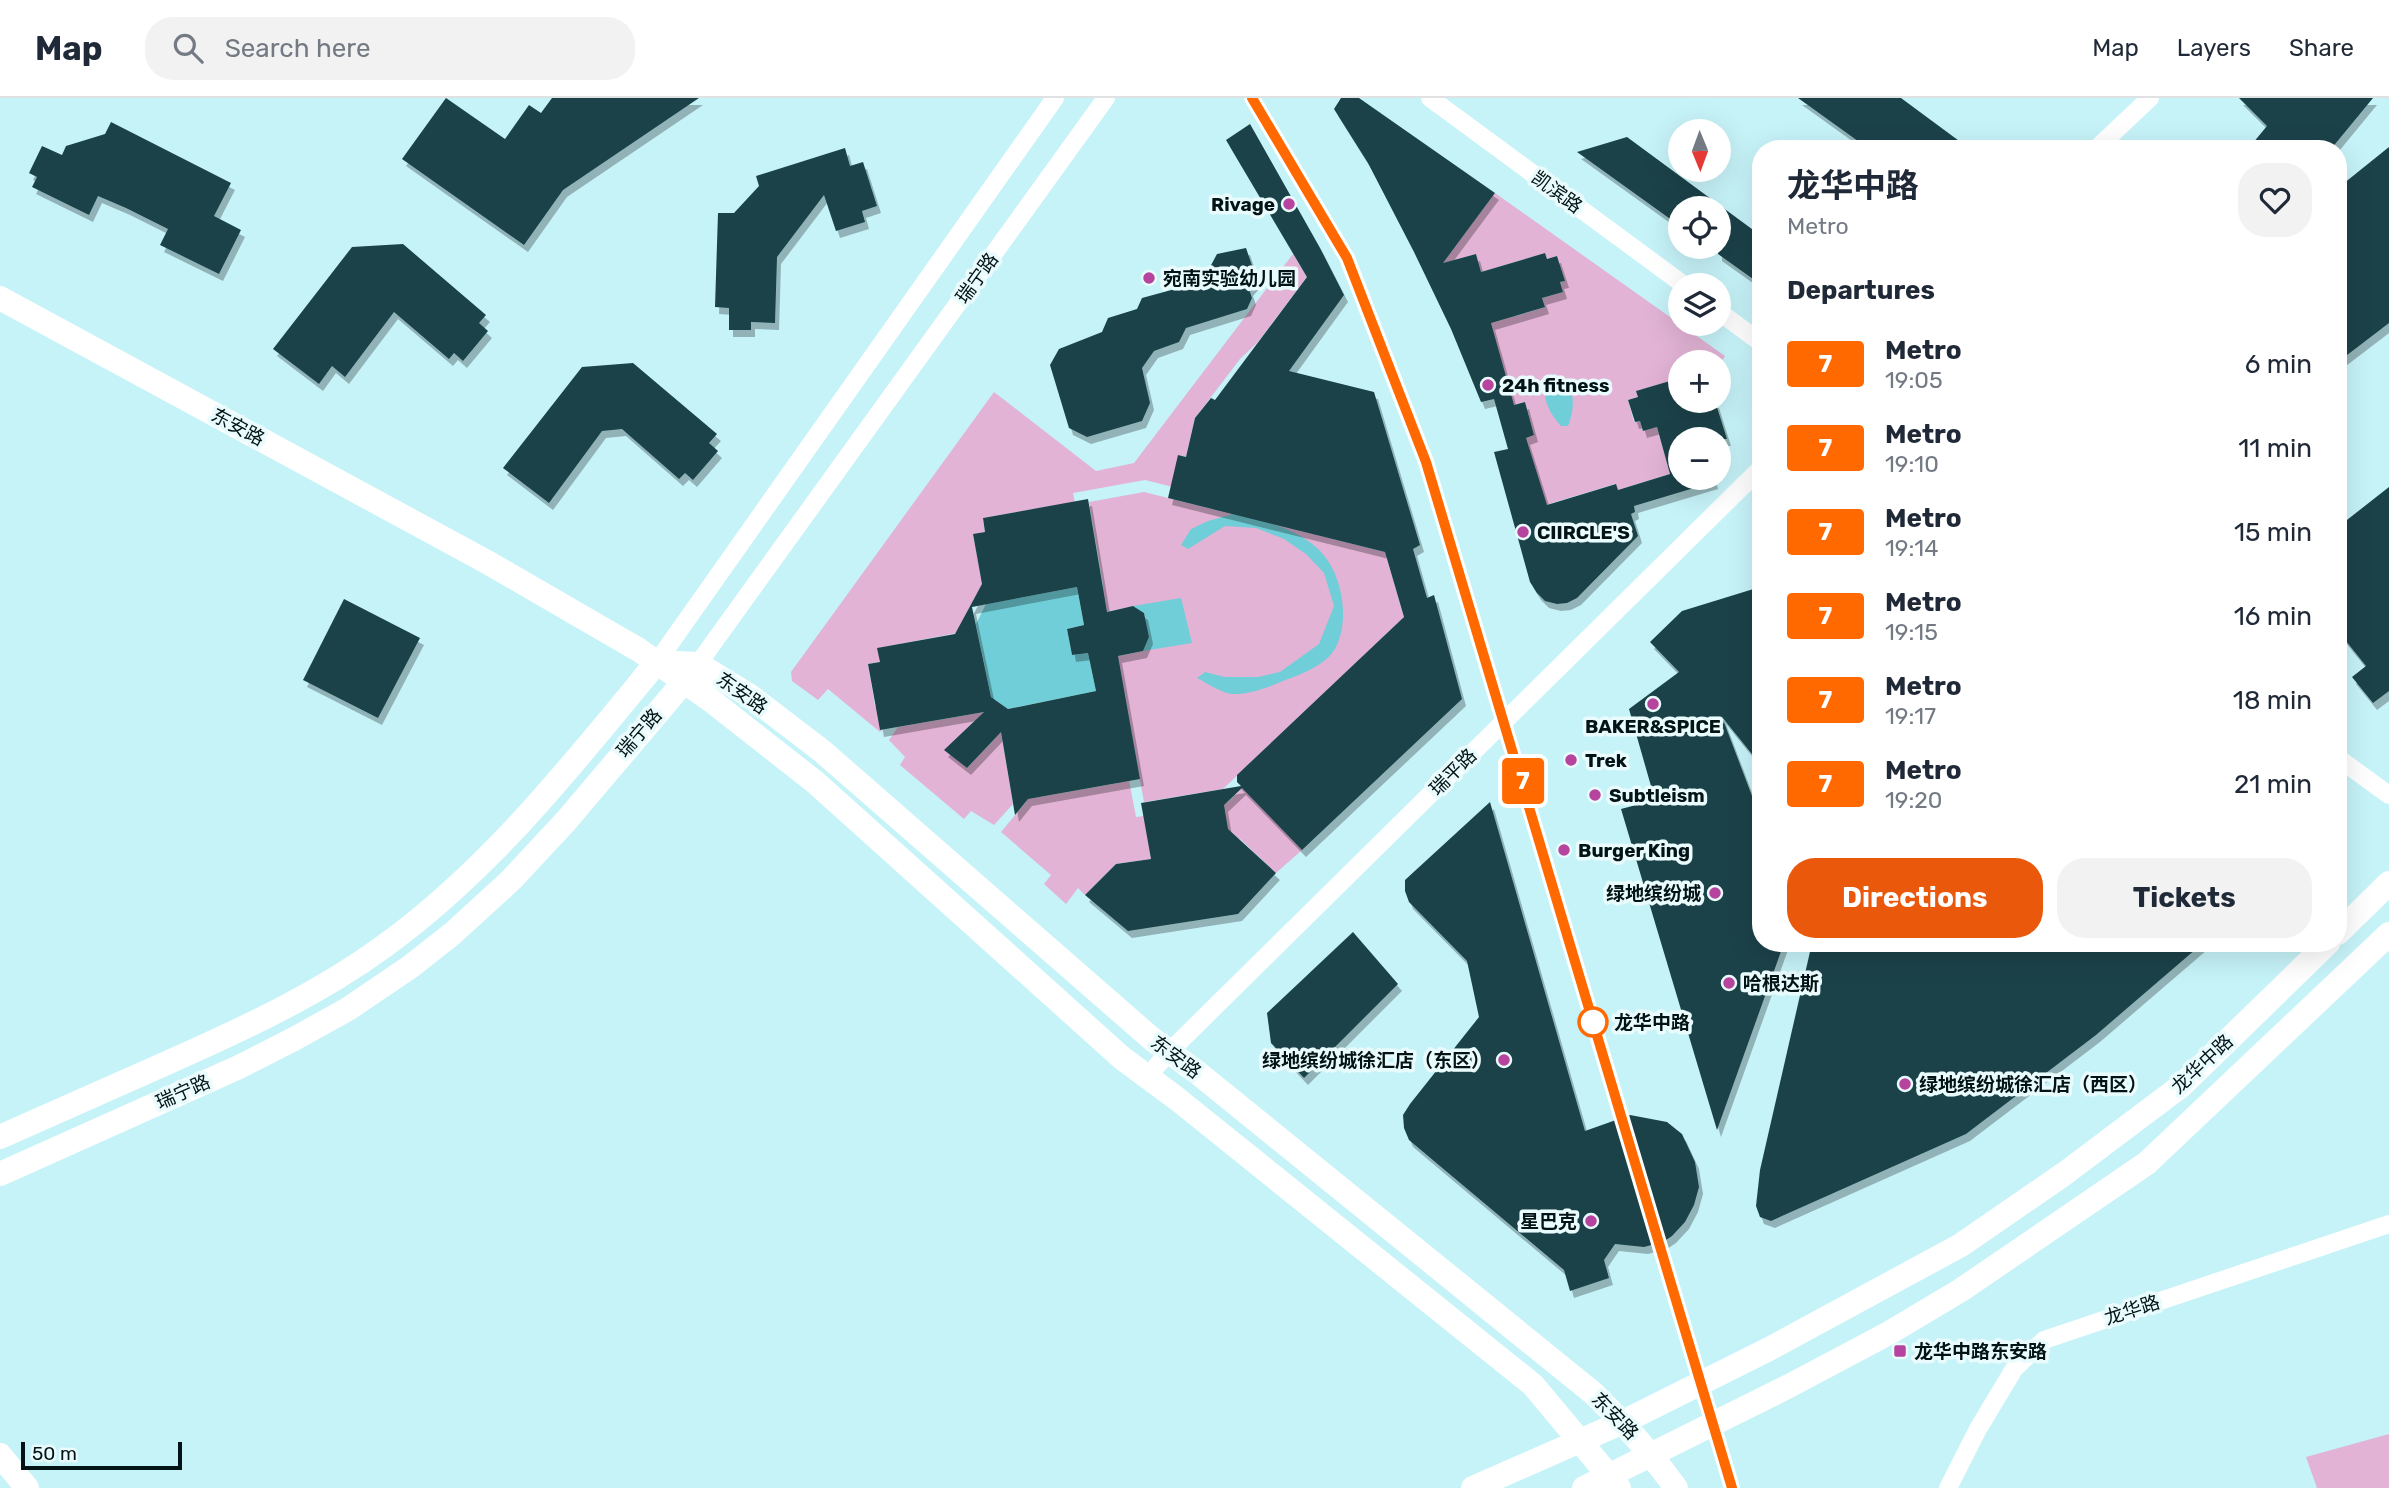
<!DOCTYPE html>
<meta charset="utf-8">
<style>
body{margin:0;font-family:Rubik,"Noto Sans SC",sans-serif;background:#f2f2f3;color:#1f2937;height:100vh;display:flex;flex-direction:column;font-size:26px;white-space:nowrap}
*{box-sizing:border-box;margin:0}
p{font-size:23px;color:#747a83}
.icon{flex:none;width:38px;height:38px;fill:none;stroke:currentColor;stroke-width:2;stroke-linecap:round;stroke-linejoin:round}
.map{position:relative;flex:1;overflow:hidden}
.drawer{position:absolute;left:1752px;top:42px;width:595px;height:812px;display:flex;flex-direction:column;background:#fff;border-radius:28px;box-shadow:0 7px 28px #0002}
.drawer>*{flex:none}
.badge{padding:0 14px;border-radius:5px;font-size:24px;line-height:46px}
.needle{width:46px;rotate:179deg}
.controls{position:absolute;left:1668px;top:21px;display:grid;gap:14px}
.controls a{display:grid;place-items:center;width:63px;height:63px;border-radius:50%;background:#fff;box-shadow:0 7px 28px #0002;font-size:35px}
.scale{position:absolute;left:21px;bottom:18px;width:161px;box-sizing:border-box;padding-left:7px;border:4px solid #041315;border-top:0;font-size:19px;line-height:24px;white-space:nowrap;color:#041315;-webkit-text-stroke:5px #e9fbfc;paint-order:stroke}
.map>.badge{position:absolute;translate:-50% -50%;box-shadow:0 0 0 4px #fff}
h2{padding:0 35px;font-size:26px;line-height:63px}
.round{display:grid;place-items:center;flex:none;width:74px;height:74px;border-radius:28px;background:#f2f2f3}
.head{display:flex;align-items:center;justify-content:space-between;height:119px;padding:0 35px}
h1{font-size:33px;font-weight:700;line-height:52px}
.primary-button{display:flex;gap:14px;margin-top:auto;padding:14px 35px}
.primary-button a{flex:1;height:80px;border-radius:28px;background:#ea580c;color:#fff;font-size:28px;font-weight:700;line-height:80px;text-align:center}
.primary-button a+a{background:#f2f2f3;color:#1f2937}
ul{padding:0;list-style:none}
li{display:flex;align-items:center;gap:21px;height:84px;padding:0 35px}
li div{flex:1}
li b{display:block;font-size:26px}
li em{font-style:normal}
li .badge{min-width:77px;font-weight:700;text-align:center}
header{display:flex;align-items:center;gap:42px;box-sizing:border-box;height:98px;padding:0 35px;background:#fff;border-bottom:2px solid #e0e1e3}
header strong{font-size:33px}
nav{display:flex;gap:38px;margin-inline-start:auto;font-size:24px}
.search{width:490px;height:63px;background:#f2f2f3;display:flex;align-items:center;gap:18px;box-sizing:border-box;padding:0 24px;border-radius:28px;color:#747a83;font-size:26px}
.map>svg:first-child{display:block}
.green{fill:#e2b3d5}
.water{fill:#70ced8}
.building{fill:#1a4348;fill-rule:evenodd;filter:url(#shadow)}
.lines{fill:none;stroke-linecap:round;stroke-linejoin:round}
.street{stroke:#fff;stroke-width:18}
.secondary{stroke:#fff;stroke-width:24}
.line-casing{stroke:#fff;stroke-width:16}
.line{stroke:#ff6900;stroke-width:10}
.poi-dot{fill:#b6449f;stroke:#e9fbfc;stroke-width:2.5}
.stop-dot{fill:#fff;stroke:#ff6900;stroke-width:3.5}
.labels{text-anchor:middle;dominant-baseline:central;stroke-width:7;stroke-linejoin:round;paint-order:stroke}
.street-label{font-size:19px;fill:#041315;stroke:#e9fbfc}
.poi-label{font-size:19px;font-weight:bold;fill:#041315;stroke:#e9fbfc;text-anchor:start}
.stop-label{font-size:19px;font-weight:bold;fill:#041315;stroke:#e9fbfc;text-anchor:start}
</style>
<header>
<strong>Map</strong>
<div class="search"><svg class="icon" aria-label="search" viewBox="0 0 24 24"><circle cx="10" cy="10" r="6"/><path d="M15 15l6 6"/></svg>Search here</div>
<nav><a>Map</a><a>Layers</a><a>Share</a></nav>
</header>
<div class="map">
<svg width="2389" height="1390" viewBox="0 0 2389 1390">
<defs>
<filter id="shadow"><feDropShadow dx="4" dy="7" stdDeviation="0" flood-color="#0004"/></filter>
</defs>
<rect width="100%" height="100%" fill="#c6f3f8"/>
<g class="green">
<path d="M1495,95L1725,258L1719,268L1718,264H1680V280L1637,293L1638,299L1628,302L1634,324L1640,323L1643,333L1657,329L1670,376L1618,392L1615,386L1552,405L1548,412L1507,345L1534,337L1525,304L1497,312L1488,214L1517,218L1545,209L1542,200L1563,194L1560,184L1565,183L1557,158L1547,161L1545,155L1481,174L1476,156L1423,171L1417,159L1456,147Z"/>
<path d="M1293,156L1307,179L1257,245L1240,261L1195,320L1186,359L1178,357L1193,394L1145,382L1073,395L1084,452L1063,406L983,420L985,434L973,437L981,478L993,476L976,497L961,525L969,544L957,535L878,550L880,564L868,566L875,608L892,622L880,634L828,591L818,602L792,583L791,574L994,294L1096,373L1134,365Z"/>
<path d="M1144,394L1385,454L1404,519L1223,691L1144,704L1123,589L1100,562L1143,553L1149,539L1144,515L1134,508L1096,516L1103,486L1089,404Z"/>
<path d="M984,614L945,652L967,670L1001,634L1013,706L994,727L971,713L964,721L900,667L905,659L889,642L898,629Z"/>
<path d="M1268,664L1302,752L1276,775L1240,741L1231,743L1192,710L1228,704Z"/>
<path d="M1127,672L1136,719L1166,715L1149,746L1151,761L1116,766L1085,797L1078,790L1066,806L1044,786L1051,777L1001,734L1026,704L1023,690L1037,687L1039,699L1118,685Z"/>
<path d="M2389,1336V1390H2317L2306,1359Z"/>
</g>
<g class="water">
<path d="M1552,276C1576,283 1576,308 1568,328H1561C1548,314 1537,292 1552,276Z"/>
<path d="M1233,416C1263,423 1293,429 1317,450C1341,471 1351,519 1336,549C1328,566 1300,577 1283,583C1269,589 1248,597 1232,596C1221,595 1207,585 1197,580L1205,574L1225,579H1258L1280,574L1319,546L1334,508L1324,475L1306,456L1284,441L1256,430L1225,428L1188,451L1181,447L1191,431L1208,423Z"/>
<path d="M1077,489L1084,527L1067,531L1072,557L1088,555L1096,593L1008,611L991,599L976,526L986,506Z"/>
<path d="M1181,500L1192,545L1143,553L1149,539L1144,515L1133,508Z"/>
</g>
<g class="building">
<path d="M446,0L505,41L529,7L541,15L552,0H699L563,92L524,147L402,61Z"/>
<path d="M1341,0H1359L1495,95L1443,165L1476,156L1481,174L1545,155L1547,161L1557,158L1565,183L1560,184L1563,194L1542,200L1545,209L1491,225L1514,307L1525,304L1534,337L1526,340L1547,407L1616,386L1618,392L1670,376L1657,329L1643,333L1640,323L1635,324L1628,302L1638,299L1636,293L1680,280V303H1715L1727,341H1680V380H1713L1714,384L1634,408L1635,414L1631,416L1638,438L1577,500L1567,505L1557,506L1545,503L1537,495L1530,484L1494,354L1508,351L1494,301L1481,304L1451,231L1414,154L1368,65L1334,11Z"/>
<path d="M1798,0H1901L1970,51H1869Z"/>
<path d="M2239,0H2373L2331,51H2248L2267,28Z"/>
<path d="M111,24L231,85L214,118L241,132L219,176L160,147L168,131L126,110L98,98L89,117L32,89L37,79L29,75L42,48L62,57L66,48L105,36Z"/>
<path d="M1250,26L1320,150L1344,197L1289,273L1374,294L1420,447L1413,451L1427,500L1434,497L1462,601L1302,752L1242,690L1224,707L1228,731L1276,775L1238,816L1128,833L1085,797L1116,766L1151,761L1141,705L1241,688L1237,684V677L1404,519L1385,454L1168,400L1178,357L1186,359L1195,320L1211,300L1215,302L1307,179L1226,42Z"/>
<path d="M1627,39L1760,137V186L1718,156V110H1680V128L1577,54Z"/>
<path d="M2389,49V225L2338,264V90Z"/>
<path d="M845,50L850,68L863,64L877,108L862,113L865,124L836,133L824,97L777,159L775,225L751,224V232H729V210L715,209L718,115H734L759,88L756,78Z"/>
<path d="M403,146L486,217L479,225L488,233L463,263L454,255L449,261L394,214L345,279L332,268L319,286L273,251L352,149Z"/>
<path d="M1246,150L1257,182L1249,191L1252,200L1247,211L1186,230L1179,244L1154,253L1142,270L1150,305L1142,323L1087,339L1069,330L1050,267L1059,251L1102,234L1108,220L1137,211L1142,200L1175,191L1180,179L1209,171L1217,156Z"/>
<path d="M633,265L717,336L709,345L718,353L693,382L685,375L679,381L622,331L602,333L549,405L503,370L582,269Z"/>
<path d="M2389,389V593L2373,605L2352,579L2366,568L2338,533V429Z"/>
<path d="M1088,401L1107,514L1133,508L1144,515L1149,539L1143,553L1118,558L1140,681L1028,701L1015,717L1001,634L967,670L944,652L984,614L880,632L868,566L880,564L877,550L955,536L982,486L973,436L985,434L983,420ZM1077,489L1084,527L1067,531L1072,557L1088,555L1096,593L1008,611L991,599L972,509Z"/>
<path d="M1760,489V666L1722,619L1760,719V845H1784L1717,1032L1621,711L1655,702L1629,611L1679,574L1650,544L1682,513Z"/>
<path d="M344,501L420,540L378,620L303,582Z"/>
<path d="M1490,704L1585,1033L1630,1017L1667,1024L1682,1036L1695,1064L1699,1089L1694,1107L1685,1124L1672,1138L1663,1144L1644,1149L1615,1146L1604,1162L1609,1180L1570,1193L1564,1172L1409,1042L1404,1030L1403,1017L1410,1006L1479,919L1467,863L1409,804L1405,793V782Z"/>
<path d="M1353,834L1398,886L1304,980L1271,945L1267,915Z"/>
<path d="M1812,845H2203L2096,937L1966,1036L1771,1123L1760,1119L1756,1108L1760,1072Z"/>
</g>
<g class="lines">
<g class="street">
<path d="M1430,0L1684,187"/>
<path d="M2096,51L2150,0"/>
<path d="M1718,213L1760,244"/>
<path d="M657,564L1055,0"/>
<path d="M698,566L1106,0"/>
<path d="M2338,660L2389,697"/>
<path d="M1147,979L1169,954L1760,371"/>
<path d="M1948,1390L1978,1331L2014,1271L2044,1242L2389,1126"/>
</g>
<g class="secondary">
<path d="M0,200L487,464L639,552L713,604L815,684L1122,960L1176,1000L1533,1287L1619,1390"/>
<path d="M657,564L698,566L750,598L822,653L1152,941L1198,975L1593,1295C1624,1325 1651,1355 1676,1390"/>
<path d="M2338,835L2389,785"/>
<path d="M0,1039C56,1014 113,989 169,964C243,931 317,897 383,849C491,771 573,666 657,564"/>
<path d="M0,1076L239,969L294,941L348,911L410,869L452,836L511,782L566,723L693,573"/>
<path d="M0,1357L27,1390"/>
<path d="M1473,1390L1623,1324L1769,1251L1961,1147L2064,1076L2181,988L2328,845"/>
<path d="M1584,1390L1789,1288L1889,1235L1961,1192L2147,1065L2389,836"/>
</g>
</g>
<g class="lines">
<defs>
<path id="line" d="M1252,0L1347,160L1426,364L1732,1390"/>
</defs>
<use href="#line" class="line-casing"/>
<use href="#line" class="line"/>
</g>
<g class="poi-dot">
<circle cx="1289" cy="106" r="7"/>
<circle cx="1149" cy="180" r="7"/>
<circle cx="1488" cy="287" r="7"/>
<circle cx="1523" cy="434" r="7"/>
<circle cx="1653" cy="606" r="7"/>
<circle cx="1571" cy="662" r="7"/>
<circle cx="1595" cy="697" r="7"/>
<circle cx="1564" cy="752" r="7"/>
<circle cx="1715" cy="795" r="7"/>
<circle cx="1729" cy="885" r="7"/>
<circle cx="1504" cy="962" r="7"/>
<circle cx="1905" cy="986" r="7"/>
<circle cx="1591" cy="1123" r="7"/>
<rect x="1893" y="1246" width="14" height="14" rx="3.5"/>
</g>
<circle class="stop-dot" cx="1593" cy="924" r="14"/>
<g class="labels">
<g class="street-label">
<text transform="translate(1557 94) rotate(36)">凯滨路</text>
<text transform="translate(977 180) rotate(-54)">瑞宁路</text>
<text transform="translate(238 329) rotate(28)">东安路</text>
<text transform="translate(742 595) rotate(35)">东安路</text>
<text transform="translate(639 635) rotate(-49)">瑞宁路</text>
<text transform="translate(1453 674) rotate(-45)">瑞平路</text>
<text transform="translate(1176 959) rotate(37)">东安路</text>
<text transform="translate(2202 966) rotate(-43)">龙华中路</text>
<text transform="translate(183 994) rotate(-24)">瑞宁路</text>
<text transform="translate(2132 1212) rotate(-18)">龙华路</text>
<text transform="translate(1615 1318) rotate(46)">东安路</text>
</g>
<g class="poi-label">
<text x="1275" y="106" text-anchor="end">Rivage</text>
<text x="1163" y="180">宛南实验幼儿园</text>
<text x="1502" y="287">24h fitness</text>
<text x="1537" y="434">CIIRCLE'S</text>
<text x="1653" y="628" text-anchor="middle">BAKER&amp;SPICE</text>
<text x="1585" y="662">Trek</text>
<text x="1609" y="697">Subtleism</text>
<text x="1578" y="752">Burger King</text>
<text x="1701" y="795" text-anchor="end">绿地缤纷城</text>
<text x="1743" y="885">哈根达斯</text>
<text x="1490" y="962" text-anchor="end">绿地缤纷城徐汇店（东区）</text>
<text x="1919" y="986">绿地缤纷城徐汇店（西区）</text>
<text x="1577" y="1123" text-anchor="end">星巴克</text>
<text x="1914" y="1253">龙华中路东安路</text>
</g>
<g class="stop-label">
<text x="1614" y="924">龙华中路</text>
</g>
</g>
</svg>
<div class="controls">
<a><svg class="needle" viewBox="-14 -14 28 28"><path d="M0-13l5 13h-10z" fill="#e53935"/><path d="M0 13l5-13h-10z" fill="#747a83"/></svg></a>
<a><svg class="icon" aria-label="locate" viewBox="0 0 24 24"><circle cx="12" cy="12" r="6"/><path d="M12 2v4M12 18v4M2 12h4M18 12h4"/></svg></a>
<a><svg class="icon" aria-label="layers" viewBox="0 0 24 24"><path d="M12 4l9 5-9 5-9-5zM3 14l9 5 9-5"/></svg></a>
<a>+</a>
<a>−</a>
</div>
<div class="scale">50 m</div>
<b class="badge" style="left:1523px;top:683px;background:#ff6900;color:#fff">7</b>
<section class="drawer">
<div class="head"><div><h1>龙华中路</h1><p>Metro</p></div><a class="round"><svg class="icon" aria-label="heart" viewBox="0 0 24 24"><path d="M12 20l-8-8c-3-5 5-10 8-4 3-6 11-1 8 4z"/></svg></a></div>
<h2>Departures</h2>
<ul>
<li><span class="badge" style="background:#ff6900;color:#fff">7</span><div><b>Metro</b><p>19:05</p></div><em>6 min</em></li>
<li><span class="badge" style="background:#ff6900;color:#fff">7</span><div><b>Metro</b><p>19:10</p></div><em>11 min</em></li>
<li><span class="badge" style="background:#ff6900;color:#fff">7</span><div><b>Metro</b><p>19:14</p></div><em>15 min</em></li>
<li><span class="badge" style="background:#ff6900;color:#fff">7</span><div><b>Metro</b><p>19:15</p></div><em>16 min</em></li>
<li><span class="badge" style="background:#ff6900;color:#fff">7</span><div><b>Metro</b><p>19:17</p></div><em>18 min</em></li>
<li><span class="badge" style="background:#ff6900;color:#fff">7</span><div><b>Metro</b><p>19:20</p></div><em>21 min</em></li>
</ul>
<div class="primary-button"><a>Directions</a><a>Tickets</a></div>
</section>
</div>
